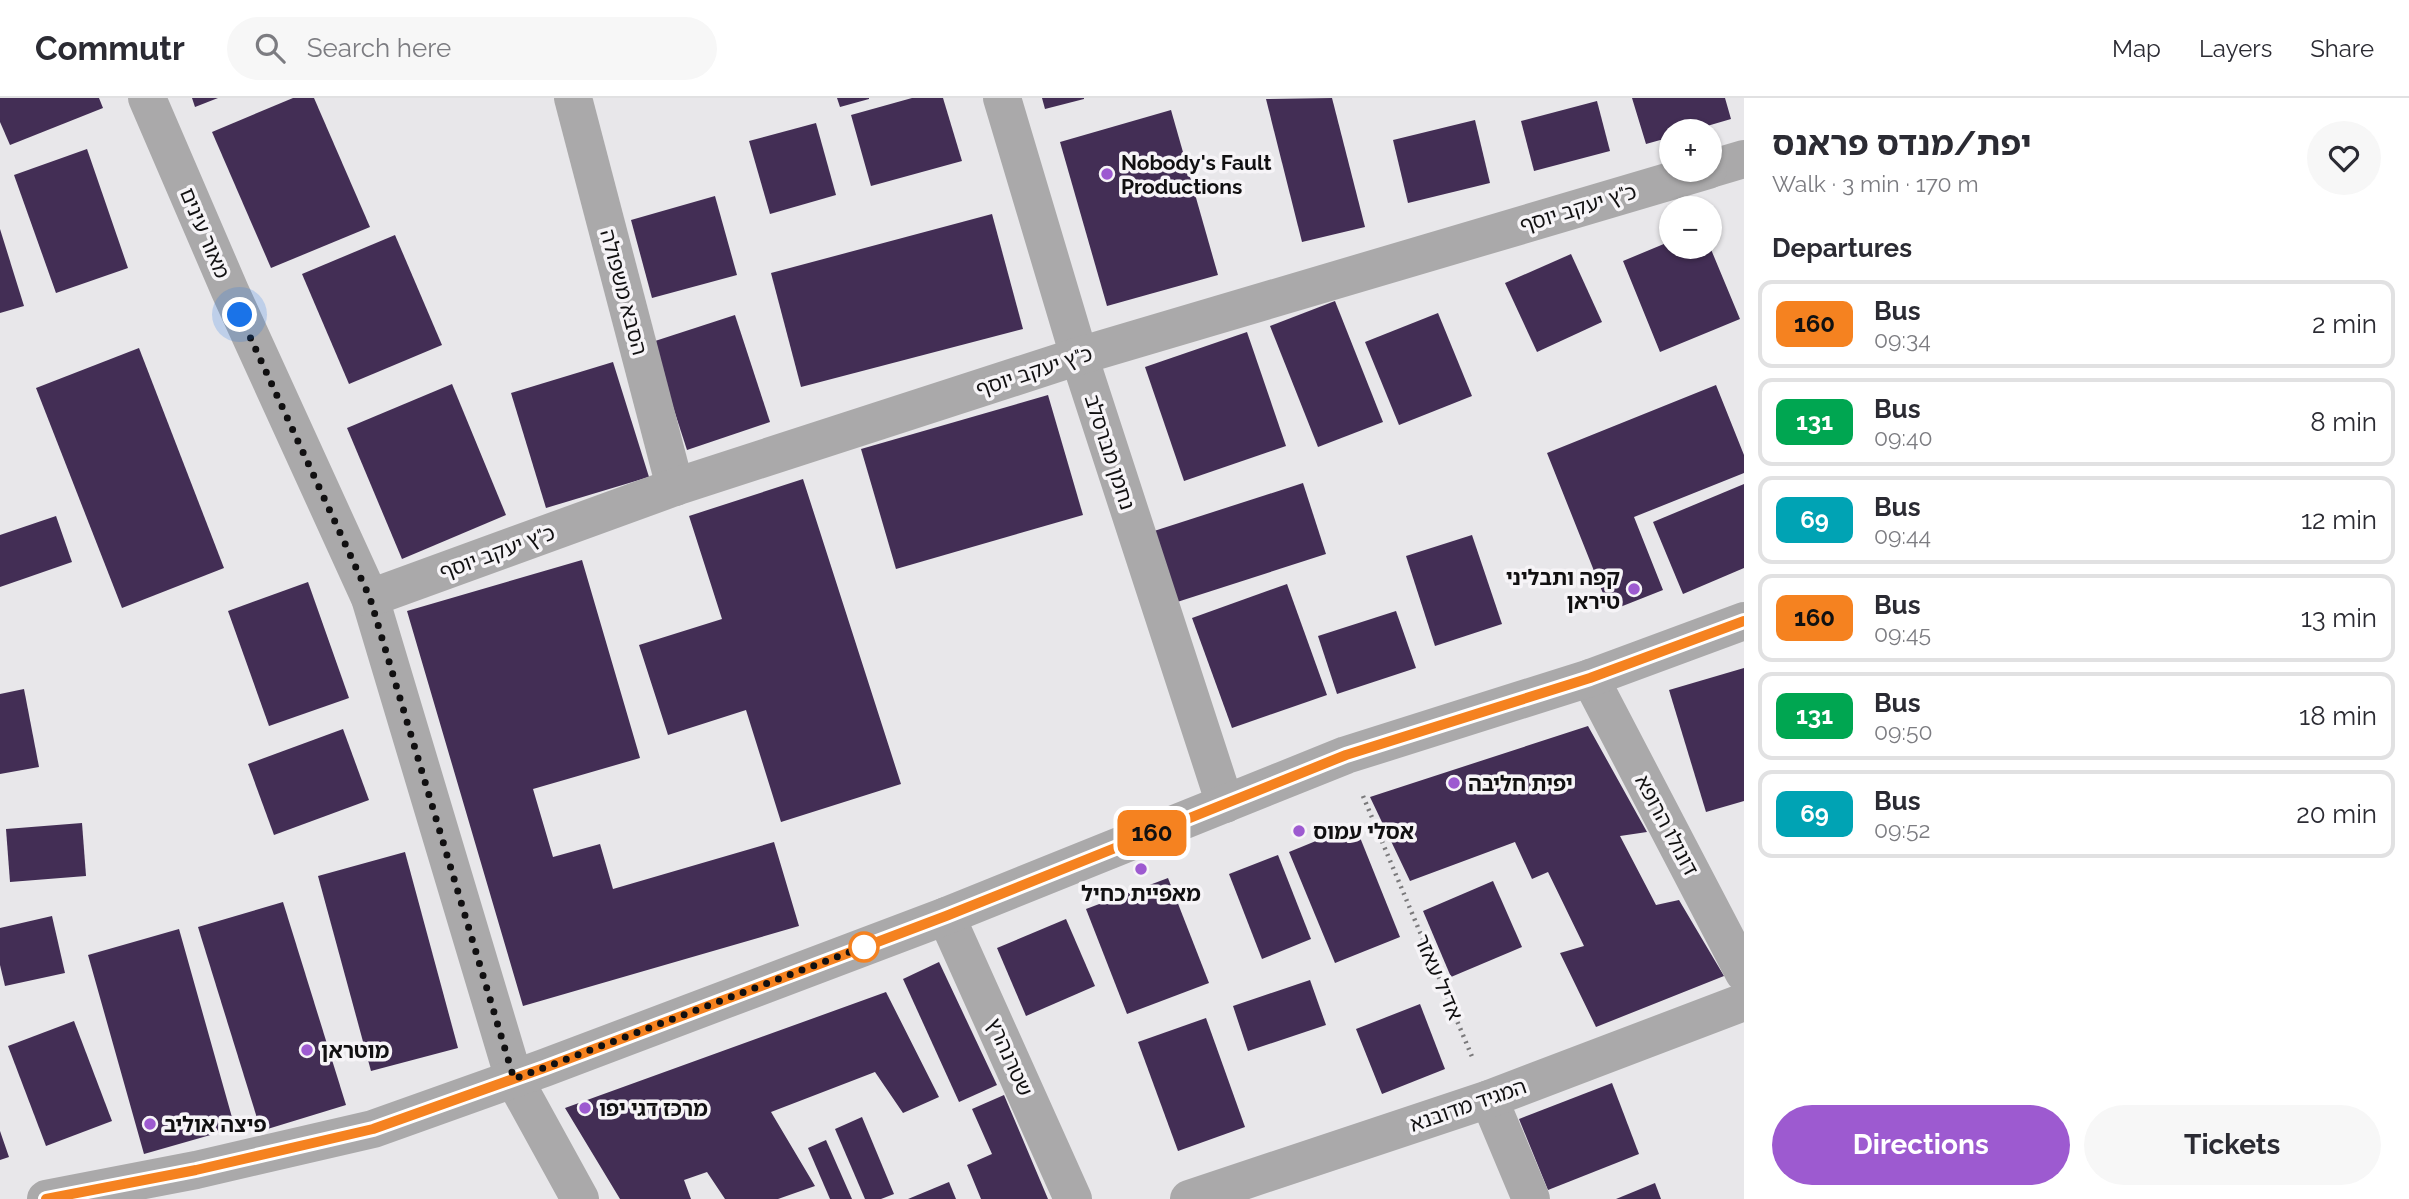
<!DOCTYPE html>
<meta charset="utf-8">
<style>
body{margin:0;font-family:Raleway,"Noto Sans Hebrew",sans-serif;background:#f7f7f7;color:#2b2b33;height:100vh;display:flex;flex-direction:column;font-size:26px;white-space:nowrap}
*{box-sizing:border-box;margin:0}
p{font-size:23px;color:#7c7c81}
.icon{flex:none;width:38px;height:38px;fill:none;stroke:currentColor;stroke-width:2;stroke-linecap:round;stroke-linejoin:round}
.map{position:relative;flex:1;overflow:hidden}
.panel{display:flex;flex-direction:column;background:#fff;width:665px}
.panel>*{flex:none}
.badge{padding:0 14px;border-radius:10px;font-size:24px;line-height:46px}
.buttons{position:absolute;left:1659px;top:21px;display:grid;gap:14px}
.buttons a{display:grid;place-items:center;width:63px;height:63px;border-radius:50%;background:#fff;box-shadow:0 2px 5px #0004;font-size:35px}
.you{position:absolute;width:35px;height:35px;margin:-18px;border:5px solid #fff;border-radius:50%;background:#1a73e8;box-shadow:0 0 0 10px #1a73e833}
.map>.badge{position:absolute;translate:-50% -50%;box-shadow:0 0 0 4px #fff}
h2{padding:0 28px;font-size:26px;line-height:63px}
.round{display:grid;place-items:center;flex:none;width:74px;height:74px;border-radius:37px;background:#f7f7f7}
.head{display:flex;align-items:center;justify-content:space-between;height:119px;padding:0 28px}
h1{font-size:33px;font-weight:700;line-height:52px}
.primary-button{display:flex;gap:14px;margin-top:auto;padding:14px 28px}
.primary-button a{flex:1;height:80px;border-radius:42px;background:#9d5ad0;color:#fff;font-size:28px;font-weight:700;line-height:80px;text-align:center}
.primary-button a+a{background:#f7f7f7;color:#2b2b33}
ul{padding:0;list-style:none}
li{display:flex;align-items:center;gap:21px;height:88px;margin:0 14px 10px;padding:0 14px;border:4px solid #e1e1e2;border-radius:14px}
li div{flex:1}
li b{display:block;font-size:26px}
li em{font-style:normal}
li .badge{min-width:77px;font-weight:700;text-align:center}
header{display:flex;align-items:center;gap:42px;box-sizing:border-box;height:98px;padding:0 35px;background:#fff;border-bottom:2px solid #e1e1e2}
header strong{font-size:33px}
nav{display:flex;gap:38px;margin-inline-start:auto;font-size:24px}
.search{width:490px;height:63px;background:#f7f7f7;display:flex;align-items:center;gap:18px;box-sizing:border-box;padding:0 24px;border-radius:38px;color:#7c7c81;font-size:26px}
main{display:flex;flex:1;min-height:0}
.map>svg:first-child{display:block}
.building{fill:#432e55}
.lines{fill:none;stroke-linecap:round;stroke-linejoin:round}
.path{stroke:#7a797b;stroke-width:4.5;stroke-dasharray:2 5;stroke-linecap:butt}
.minor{stroke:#aaa9aa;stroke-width:38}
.line-casing{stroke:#fff;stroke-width:16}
.line{stroke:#f58220;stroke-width:10}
.walk{stroke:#111011;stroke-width:7;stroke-dasharray:0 12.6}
.poi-dot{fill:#9d5ad0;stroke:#f6f4f7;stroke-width:2.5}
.stop-dot{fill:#fff;stroke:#f58220;stroke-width:3.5}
.labels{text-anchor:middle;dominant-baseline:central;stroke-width:7;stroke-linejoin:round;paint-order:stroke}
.poi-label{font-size:21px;font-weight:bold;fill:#111011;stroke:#f6f4f7;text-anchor:start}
.street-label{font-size:21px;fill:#111011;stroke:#f6f4f7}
</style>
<header>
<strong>Commutr</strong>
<div class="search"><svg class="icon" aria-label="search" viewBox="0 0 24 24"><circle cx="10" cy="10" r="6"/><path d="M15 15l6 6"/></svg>Search here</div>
<nav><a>Map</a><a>Layers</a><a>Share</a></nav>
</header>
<main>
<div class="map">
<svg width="1744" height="1101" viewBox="0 0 1744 1101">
<rect width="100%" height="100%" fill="#e8e7ea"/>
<g class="building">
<path d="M0,0H99L103,10L10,47L0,24Z"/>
<path d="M192,0H218L195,9Z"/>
<path d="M293,0H314L370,129L271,170L212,34Z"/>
<path d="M837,0H869V1L840,9Z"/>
<path d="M912,0H943L962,63L871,88L851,17Z"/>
<path d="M1042,0H1084V1L1045,11Z"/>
<path d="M1332,0L1365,129L1302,144L1266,1Z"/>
<path d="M1632,0H1725L1731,21L1690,33H1671V39L1646,46Z"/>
<path d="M1597,3L1610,53L1534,73L1521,23Z"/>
<path d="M1171,12L1218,177L1107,208L1060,44Z"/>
<path d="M1475,22L1490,85L1408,105L1393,42Z"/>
<path d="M816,25L836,97L770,116L749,43Z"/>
<path d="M87,51L128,170L56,195L14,77Z"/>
<path d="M715,98L737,177L652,200L631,122Z"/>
<path d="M992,116L1023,231L801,289L771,175Z"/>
<path d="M0,131L24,208L0,215Z"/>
<path d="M395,137L442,247L349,286L302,176Z"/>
<path d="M1671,143V149H1710L1740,221L1660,254L1623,163Z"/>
<path d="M1571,156L1602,224L1537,254L1505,185Z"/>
<path d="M1335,203L1383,324L1318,349L1270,228Z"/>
<path d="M1438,215L1472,298L1399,327L1365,244Z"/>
<path d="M735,217L770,324L687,352L652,244Z"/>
<path d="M1247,234L1286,348L1184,383L1145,269Z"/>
<path d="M139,250L224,470L122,510L36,290Z"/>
<path d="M613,264L649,379L546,410L511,295Z"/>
<path d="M452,286L506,417L402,461L347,330Z"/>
<path d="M1716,287L1744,357V375L1634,419L1663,492L1610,513L1547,355Z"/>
<path d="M1048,297L1083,417L896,471L861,351Z"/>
<path d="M803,381L901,686L781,724L746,612L668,637L639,547L722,521L689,418Z"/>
<path d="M1303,385L1326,456L1174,505L1151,434Z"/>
<path d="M1744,386V470L1683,496L1653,424Z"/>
<path d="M56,418L72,464L0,489V437Z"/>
<path d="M1472,437L1502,526L1435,548L1406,458Z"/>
<path d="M582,462L640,660L533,691L553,759L600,746L613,791L774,744L799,828L523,908L407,513Z"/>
<path d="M308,484L349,600L269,628L228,513Z"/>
<path d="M1287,486L1327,597L1232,630L1192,520Z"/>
<path d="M1396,513L1416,570L1337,596L1318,538Z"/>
<path d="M1744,570V703L1706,714L1669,592Z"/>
<path d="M24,591L39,669L0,676V596Z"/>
<path d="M1588,628L1647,734L1620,738L1656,807L1679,802L1724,878L1596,929L1560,855L1584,848L1548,774L1532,781L1515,744L1410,783L1370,699Z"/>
<path d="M343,631L369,702L274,737L248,666Z"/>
<path d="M82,725L86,778L10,784L6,731Z"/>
<path d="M1355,727L1400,839L1335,865L1289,754Z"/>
<path d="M405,754L458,950L371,973L318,778Z"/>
<path d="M1278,757L1311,841L1262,861L1229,776Z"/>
<path d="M1168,780L1209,885L1127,916L1086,811Z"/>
<path d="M1493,783L1522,849L1451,879L1423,813Z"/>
<path d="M283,804L346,1007L261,1033L198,829Z"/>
<path d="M52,818L65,875L5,888L0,867V830Z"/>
<path d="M1066,821L1095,888L1026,918L997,850Z"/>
<path d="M179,831L235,1030L144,1056L88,857Z"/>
<path d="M939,864L997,987L959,1004L903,881Z"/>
<path d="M1310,882L1326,927L1248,953L1233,908Z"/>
<path d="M886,894L939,999L903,1015L875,974L771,1014L815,1088L778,1101H725L707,1074L684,1082L691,1101H620L565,1010Z"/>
<path d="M1420,906L1445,971L1382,996L1356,931Z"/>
<path d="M1206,920L1245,1029L1178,1053L1138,944Z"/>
<path d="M74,923L112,1023L46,1048L8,948Z"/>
<path d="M1612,985L1639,1056L1548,1092L1519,1021Z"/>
<path d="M1004,997L1048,1101H981L967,1067L992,1056L972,1011Z"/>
<path d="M862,1019L894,1096L881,1101H865L835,1031Z"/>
<path d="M0,1033L9,1059L0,1062Z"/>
<path d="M826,1042L852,1101H830L808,1050Z"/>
<path d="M949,1084L956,1101H908Z"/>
<path d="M1655,1085L1661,1101H1616Z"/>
</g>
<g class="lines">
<path class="path" d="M1363,698L1473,961"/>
<g class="minor">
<path d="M147,0L230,193L370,500L514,981L580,1101"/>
<path d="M573,0L675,389"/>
<path d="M1002,0L1079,258L1225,706"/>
<path d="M1710,71L1744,61"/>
<path d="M370,500L675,389L1079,258L1708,72"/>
<path d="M1590,580L1744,875"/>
<path d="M946,818L1073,1101"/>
<path d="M1489,1001L1531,1101"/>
<path d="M46,1101L196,1072L373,1031L544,970L946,818L1346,657L1590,580L1744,523"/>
<path d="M1189,1101L1489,1001L1744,904"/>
</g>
</g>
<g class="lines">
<defs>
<path id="line" d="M46,1101L196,1072L373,1031L544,970L946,818L1346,657L1590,580L1744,523"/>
</defs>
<use href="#line" class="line-casing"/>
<use href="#line" class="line"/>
<path class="walk" d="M240,217L370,500L514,981L871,846L864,849"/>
</g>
<g class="poi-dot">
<circle cx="1107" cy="76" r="7"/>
<circle cx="1634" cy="491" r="7"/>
<circle cx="1454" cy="685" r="7"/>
<circle cx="1299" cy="733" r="7"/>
<circle cx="1141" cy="771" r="7"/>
<circle cx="307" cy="952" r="7"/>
<circle cx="585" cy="1010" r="7"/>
<circle cx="150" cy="1026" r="7"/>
</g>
<circle class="stop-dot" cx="864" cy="849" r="14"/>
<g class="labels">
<g class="poi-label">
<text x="1121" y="64">Nobody's Fault<tspan x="1121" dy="24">Productions</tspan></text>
<text x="1620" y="479" text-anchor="end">קפה ותבליני<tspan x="1620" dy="24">טיראן</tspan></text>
<text x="1468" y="685">יפית חליבה</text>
<text x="1313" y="733">אסלי עמוס</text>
<text x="1141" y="795" text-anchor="middle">מאפיית כחיל</text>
<text x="321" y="952">מוטראן</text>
<text x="599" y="1010">מרכז דגי יפו</text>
<text x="164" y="1026">פיצה אוליב</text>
</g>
<g class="street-label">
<text transform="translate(1578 110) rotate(-17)">כ"ץ יעקב יוסף</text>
<text transform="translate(205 135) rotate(67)">מאור עינים</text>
<text transform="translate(624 194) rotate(75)">הסבא משפולה</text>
<text transform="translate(1034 273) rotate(-18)">כ"ץ יעקב יוסף</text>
<text transform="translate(1110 354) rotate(72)">נחמן מברסלב</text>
<text transform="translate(497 454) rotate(-20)">כ"ץ יעקב יוסף</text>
<text transform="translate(1667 727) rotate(62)">דונולו הרופא</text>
<text transform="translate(1439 879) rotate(67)">אדיל עאזר</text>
<text transform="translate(1010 959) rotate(66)">שטרנהרץ</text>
<text transform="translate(1468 1007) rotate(-19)">המגיד מדובנא</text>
</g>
</g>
</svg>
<div class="buttons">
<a>+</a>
<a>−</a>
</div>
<div class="you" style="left:240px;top:217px"></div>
<b class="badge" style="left:1152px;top:735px;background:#f58220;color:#111">160</b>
</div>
<section class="panel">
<div class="head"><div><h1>יפת/מנדס פראנס</h1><p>Walk · 3 min · 170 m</p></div><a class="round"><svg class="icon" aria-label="heart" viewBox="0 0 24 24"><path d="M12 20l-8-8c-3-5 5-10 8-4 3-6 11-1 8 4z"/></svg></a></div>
<h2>Departures</h2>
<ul>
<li><span class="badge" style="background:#f58220;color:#111">160</span><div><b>Bus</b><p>09:34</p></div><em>2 min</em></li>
<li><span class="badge" style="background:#00a651;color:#fff">131</span><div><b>Bus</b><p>09:40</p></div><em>8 min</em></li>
<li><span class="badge" style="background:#00a3b4;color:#fff">69</span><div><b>Bus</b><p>09:44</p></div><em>12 min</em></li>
<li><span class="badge" style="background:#f58220;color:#111">160</span><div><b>Bus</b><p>09:45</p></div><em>13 min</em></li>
<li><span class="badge" style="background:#00a651;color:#fff">131</span><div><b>Bus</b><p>09:50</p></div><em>18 min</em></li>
<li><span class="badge" style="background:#00a3b4;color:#fff">69</span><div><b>Bus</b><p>09:52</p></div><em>20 min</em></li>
</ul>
<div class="primary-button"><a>Directions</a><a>Tickets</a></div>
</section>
</main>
